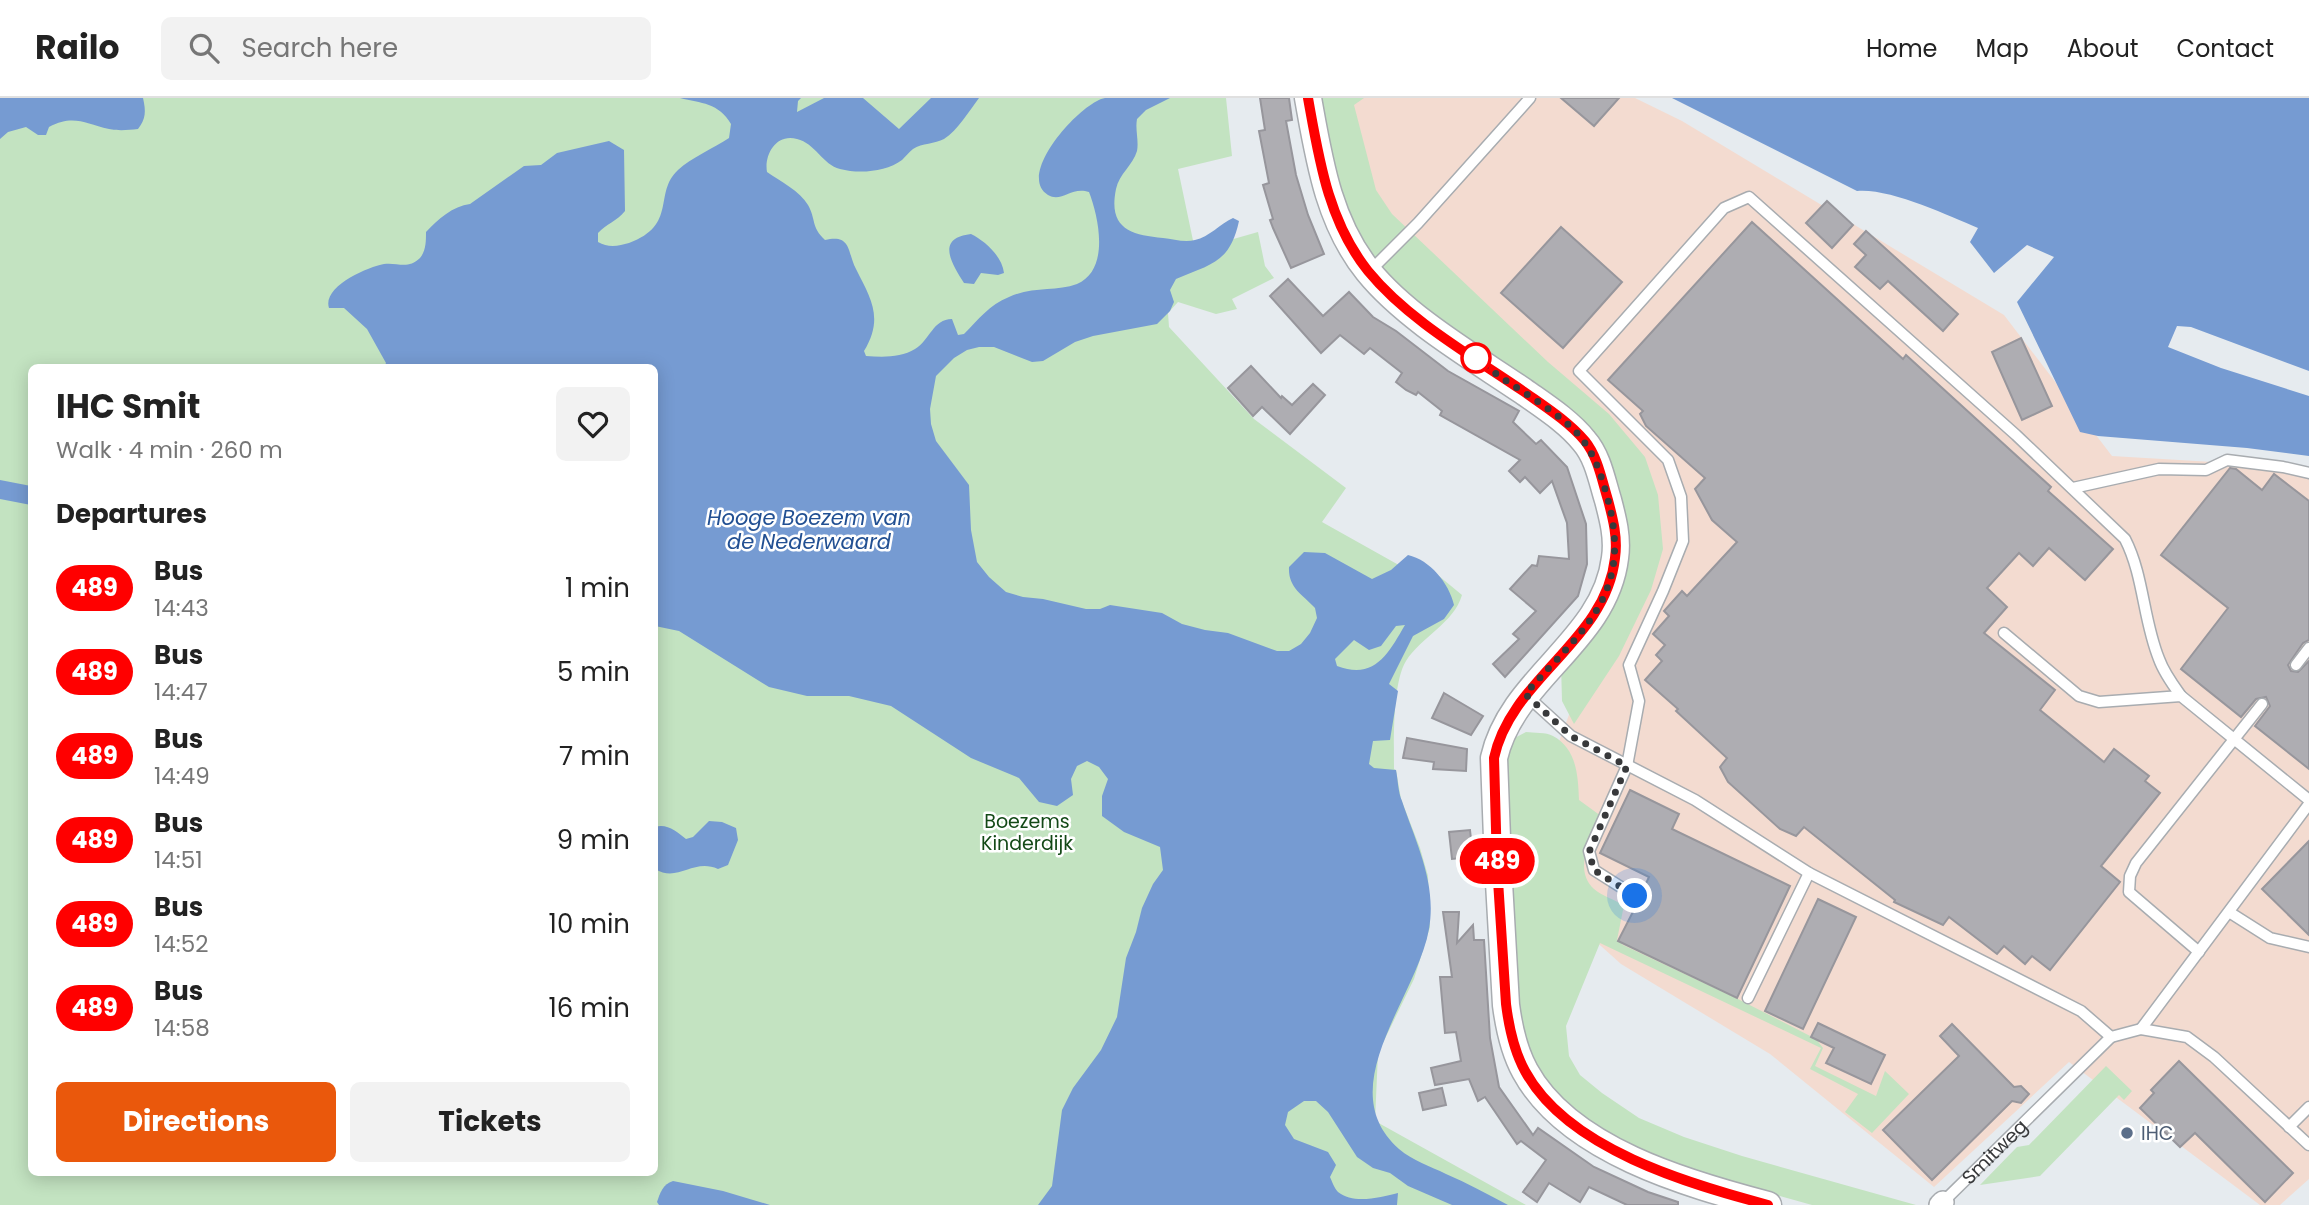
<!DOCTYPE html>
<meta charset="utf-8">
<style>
body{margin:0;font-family:Poppins,sans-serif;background:#f2f2f2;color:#222;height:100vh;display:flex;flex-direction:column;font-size:26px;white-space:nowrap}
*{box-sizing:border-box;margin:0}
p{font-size:23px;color:#767676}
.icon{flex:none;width:38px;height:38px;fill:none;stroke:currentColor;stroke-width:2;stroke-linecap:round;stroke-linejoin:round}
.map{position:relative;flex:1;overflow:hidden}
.drawer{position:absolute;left:28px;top:266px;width:630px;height:812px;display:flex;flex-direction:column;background:#fff;border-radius:10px;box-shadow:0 4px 18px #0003}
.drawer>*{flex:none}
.badge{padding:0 14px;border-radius:23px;font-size:24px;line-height:46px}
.you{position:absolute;width:35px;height:35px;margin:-18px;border:5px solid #fff;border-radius:50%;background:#1a73e8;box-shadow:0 0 0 10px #1a73e833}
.map>.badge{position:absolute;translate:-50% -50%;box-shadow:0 0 0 4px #fff}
h2{padding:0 28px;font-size:26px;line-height:63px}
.round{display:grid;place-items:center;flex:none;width:74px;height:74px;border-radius:10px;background:#f2f2f2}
.headline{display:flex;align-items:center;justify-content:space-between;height:119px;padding:0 28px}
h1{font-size:33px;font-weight:700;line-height:52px}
.button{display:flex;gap:14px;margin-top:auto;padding:14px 28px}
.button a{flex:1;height:80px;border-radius:10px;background:#ea580c;color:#fff;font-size:28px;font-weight:700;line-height:80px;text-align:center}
.button a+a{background:#f2f2f2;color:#222}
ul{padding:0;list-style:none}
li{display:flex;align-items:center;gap:21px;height:84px;padding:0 28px}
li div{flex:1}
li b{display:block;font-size:26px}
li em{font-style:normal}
li .badge{min-width:77px;font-weight:700;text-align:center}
header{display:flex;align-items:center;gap:42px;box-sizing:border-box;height:98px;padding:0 35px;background:#fff;border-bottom:2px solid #e0e0e0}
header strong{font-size:33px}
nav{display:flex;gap:38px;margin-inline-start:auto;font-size:24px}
.search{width:490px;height:63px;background:#f2f2f2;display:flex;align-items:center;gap:18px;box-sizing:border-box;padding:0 24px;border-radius:10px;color:#767676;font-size:26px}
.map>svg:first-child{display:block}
.industrial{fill:#f3dbd0}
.green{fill:#c3e3c1;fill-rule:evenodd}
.water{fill:#769bd2;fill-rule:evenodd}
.building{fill:#aeadb2;stroke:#97969c;stroke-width:2}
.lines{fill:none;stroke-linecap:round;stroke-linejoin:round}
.service-casing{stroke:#a8acb0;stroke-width:13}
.minor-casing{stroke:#a8acb0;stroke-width:24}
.tertiary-casing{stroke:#a8acb0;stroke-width:29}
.service{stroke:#fff;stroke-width:10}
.minor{stroke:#fff;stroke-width:21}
.tertiary{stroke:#fff;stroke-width:26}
.line-casing{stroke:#fff;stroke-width:16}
.line{stroke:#f00;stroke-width:10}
.walk{stroke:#38393b;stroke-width:7;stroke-dasharray:0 12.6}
.stop-dot{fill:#fff;stroke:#f00;stroke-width:3.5}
.service-dot{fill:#5c6f8a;stroke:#fff;stroke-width:2.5}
.labels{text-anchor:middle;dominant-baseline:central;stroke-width:5;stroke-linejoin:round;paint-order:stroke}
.park-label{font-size:19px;fill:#134916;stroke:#fff}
.service-label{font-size:19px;fill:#4e5e75;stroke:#fff;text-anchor:start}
.street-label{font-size:19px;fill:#38393b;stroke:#fff}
.water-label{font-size:21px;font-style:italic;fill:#225093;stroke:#fff}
</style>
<header>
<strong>Railo</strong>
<div class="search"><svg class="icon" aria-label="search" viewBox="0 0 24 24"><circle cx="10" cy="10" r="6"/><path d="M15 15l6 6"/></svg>Search here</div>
<nav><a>Home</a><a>Map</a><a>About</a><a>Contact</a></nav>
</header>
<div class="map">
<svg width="2309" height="1107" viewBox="0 0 2309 1107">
<rect width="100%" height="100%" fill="#e6ebef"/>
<path class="industrial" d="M1341,0H1635L1682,23L2004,217L2112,358L2263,367L2309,375V1081L2280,1107H2260L2069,964L1934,1089L1770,956L1621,866L1553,805L1548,673L1638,432L1593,339L1383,154Z"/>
<g class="green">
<path d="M0,0H1226L1232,58L1178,71L1195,152L1258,134L1265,168L1274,180L1232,201L1237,211L1216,216L1178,204L1168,215L1169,229L1254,321L1346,390L1322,424L1413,475L1422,464L1462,497C1454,525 1421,539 1406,563C1392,586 1394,643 1394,671L1396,672L1401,701L1420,750L1428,778L1430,829L1414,881L1378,955L1375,1023L1526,1107H0ZM32,270H654V1074H32Z"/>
<path d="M1319,0H1364L1354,7L1376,92L1392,116L1548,264L1609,316L1645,359L1658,397L1663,451L1651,492L1619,558L1574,626L1562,603L1561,566L1601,517L1608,373L1412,206L1362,154L1331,70Z"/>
<path d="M1526,634C1534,635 1546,634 1553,638C1577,651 1578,678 1579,702L1601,718C1592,738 1572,771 1594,791C1602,798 1615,802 1624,807L1617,842L1623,847L1738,901L1816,941L1823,950L1815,968L1876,998L1885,973L1909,996L1872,1035L1845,1014L1858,996L1810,971L1821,950L1600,845L1566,928L1569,958L1580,977L1602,995L1639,1020L1684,1039L1742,1058L1916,1107H1812L1715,1080L1658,1068L1566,1015L1521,946L1513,834L1507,644Z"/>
<path d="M2106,968L2132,993L2124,1002L2119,997L2040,1078L1980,1087L2017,1049L2029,1047Z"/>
</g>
<g class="water">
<path d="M0,0H143C146,13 146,21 138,31C128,32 119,33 109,31C85,26 74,16 49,29L46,37H38L26,29L8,34L0,41Z"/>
<path d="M680,0H801L798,3L797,14L824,0H863L899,31L931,0H979C969,13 958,32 944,41C935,46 922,45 913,51C909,54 906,58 902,62C886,74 859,76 840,71C823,67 815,45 797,41C776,35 764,57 767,74C780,83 800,93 808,107C816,121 811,129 825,142C852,136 847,154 856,171C871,201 884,220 864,253L866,258C882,259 901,260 915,251C930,242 933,221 952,221L958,237L964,236C979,221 989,207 1009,199C1032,188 1056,194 1077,186C1110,172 1099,120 1089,94C1071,88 1062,105 1048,97C1015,77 1081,4 1105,0C1126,0 1150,0 1170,0L1146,12L1137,21C1135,32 1139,42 1137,53C1133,67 1119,76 1116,91C1108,130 1130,137 1163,140C1173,141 1185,145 1195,142C1209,139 1220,126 1233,120L1239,123C1230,165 1211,166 1176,181L1170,192L1174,204L1170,213L1157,226L1093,238L1075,244L1043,263L1032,264L994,249H979L967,252L954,260L936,278L930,311L931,326L936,343L969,387L971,432L977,464L989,479L1006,494L1023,499L1043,501L1086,511H1100L1110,507L1162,515L1182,526L1205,532L1228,535L1277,553H1289L1301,546L1310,535L1317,520L1315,510C1302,496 1288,490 1289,469L1304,454L1325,455L1372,481L1391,472L1408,457C1430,462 1449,485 1454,507L1444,521L1413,538L1389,586L1398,593L1390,642L1373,643L1369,666L1374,670L1396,672C1398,682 1398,694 1402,703C1416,745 1437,785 1429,831C1417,900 1330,990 1399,1051C1413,1063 1430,1068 1446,1076C1467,1085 1487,1096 1508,1107H1452L1408,1088L1390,1075L1373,1070L1357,1059L1328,1014L1316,1003H1304L1288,1014L1285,1027L1294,1041L1328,1054L1336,1067L1330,1079C1332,1083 1334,1090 1338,1094C1354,1107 1381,1099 1398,1095L1397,1107H1038L1052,1088L1062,1012L1073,990L1101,952L1117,919L1126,860L1136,834L1142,810L1153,786L1163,772L1160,749L1124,734L1102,718V698L1108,681L1099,669L1087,663L1077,668L1071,681L1073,697L1057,708L1039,704L1019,680L971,660L891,608L849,598H807L769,589L679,533L655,528L654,270L384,269L386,265L367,231L344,210H329C322,189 367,169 384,166C397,164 408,172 420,160C426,153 426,143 426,134C438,121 453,108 470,106L524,68L541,67L557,55L609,43L624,52L625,113C617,123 606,126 598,135V144C608,150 619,148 629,145C678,127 653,95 678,72C691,60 714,50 729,40L731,26C719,5 701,5 680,0ZM1405,527C1388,556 1375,582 1337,568L1335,561L1354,542L1369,552L1381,548L1396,528Z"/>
<path d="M1672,0H2309V273L2191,229L2177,228L2168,249L2221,270L2309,298V358L2247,350L2098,338L2080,334L2017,204L2054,159L2027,147L1994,175L1970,144L1978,130C1947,117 1890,90 1857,93Z"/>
<path d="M971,136C985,143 1002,158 1004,175L998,177L981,175L974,186L964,185C952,166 935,140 971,136Z"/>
<path d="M0,382L31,388V407L0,401Z"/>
<path d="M709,723L722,724L736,730L738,742L728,767L718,771C693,760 678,785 655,771V729C667,725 677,734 686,741L693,739Z"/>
<path d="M673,1083L723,1093L770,1107H659L657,1104C660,1095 663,1086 673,1083Z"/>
</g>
<g class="building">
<path d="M1260,0H1289L1292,22L1286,23L1296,77L1308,117L1324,156L1291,170L1273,130L1270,122L1273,121L1263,87L1269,85L1259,33L1265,32Z"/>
<path d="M1561,0H1619L1594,28Z"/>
<path d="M1827,103L1853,127L1832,150L1806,125Z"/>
<path d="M1752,124L1903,261L1906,257L2051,389L2048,393L2113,451L2085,482L2049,450L2033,468L2019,455L1987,490L2007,509L1984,535L2055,592L2040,612L2104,664L2114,651L2149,678L2145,683L2160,695L2101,768L2120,784L2050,872L2032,858L2025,866L2004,848L1997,856L1949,819L1943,827L1894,804L1895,802L1804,729L1796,738L1780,731L1728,684L1720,669L1727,660L1676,613L1678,611L1645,582L1662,563L1656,557L1665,547L1653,536L1669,518L1664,513L1682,493L1687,498L1737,444L1712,422L1695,391L1705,380L1646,328L1640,316L1643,313L1608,282Z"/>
<path d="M1561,129L1622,184L1563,250L1501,195Z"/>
<path d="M1866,133L1958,216L1943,233L1888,183L1880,191L1855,169L1866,157L1854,146Z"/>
<path d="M1288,181L1323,218L1349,194L1373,219L1396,233L1448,273L1519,313L1513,324L1536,346L1541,342L1567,369L1586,426L1587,466L1578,498L1505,579L1493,566L1519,541L1513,536L1536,513L1510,491L1532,467L1537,468L1539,458L1569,461L1567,425L1552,383L1540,395L1525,379L1520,384L1509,373L1520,362L1440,317L1442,313L1418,294L1416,297L1406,292L1396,284L1402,275L1370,250L1364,256L1340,237L1321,255L1270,198Z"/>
<path d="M2021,240L2052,308L2022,322L1992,254Z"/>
<path d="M1251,268L1281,300L1282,298L1292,307L1313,286L1325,297L1290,336L1262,309L1253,318L1228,290Z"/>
<path d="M2230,370L2236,371L2262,392L2274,376L2309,403V542L2303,545L2288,567L2291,573L2298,574L2309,563V671L2255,628L2270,608L2266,599L2256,601L2241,619L2181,571L2228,510L2161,457Z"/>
<path d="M1444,595L1483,618L1471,637L1432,620Z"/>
<path d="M1407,640L1467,651L1466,673L1433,671L1434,664L1403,660Z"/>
<path d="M1630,692L1679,716L1672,731L1790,788L1737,900L1618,843L1637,806L1642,802V794L1649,779L1600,755Z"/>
<path d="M1470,732L1473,759L1452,761L1449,734Z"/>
<path d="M2309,743V837L2262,791Z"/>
<path d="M1818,801L1856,819L1803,931L1765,913Z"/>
<path d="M1443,814H1459L1457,845L1473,827L1474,842H1484L1490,940L1499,989L1533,1037L1538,1030L1594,1069L1648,1094L1678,1104V1107H1627L1589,1089L1580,1104L1549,1085L1537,1104L1523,1094L1546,1062L1521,1043L1517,1046L1485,999L1478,1003L1469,981L1435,987L1431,970L1461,963L1456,934L1445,935L1440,879H1452Z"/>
<path d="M1818,925L1885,957L1871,986L1826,965L1834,950L1811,939Z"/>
<path d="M1952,926L2014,989L2021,988L2029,996L2021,1005L2012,1003L1932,1082L1883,1032L1959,958L1940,938Z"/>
<path d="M2179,963L2293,1075L2265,1104L2195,1035L2180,1049L2140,1010L2154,995L2151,992Z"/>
<path d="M1442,990L1446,1007L1423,1012L1419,995Z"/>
</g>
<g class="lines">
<defs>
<g id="service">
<path d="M1369,174L1418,125L1530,0"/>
<path d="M2073,390L2159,371L2206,372L2227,362L2283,369L2309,375"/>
<path d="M2004,535L2079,598L2099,604L2181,598L2309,702"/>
<path d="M2296,567L2309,550"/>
<path d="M1526,597L1571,638L1695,702L1809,775L2081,913L2111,939L2141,931L2187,939L2214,959L2309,1047"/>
<path d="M1635,798L1594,772L1589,753L1627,668L1639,603L1629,567L1663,493L1683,443L1681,399L1668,362L1579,273L1724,110L1749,99L2016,337L2125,441C2144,478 2143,522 2159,561C2164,575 2173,587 2181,598"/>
<path d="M2229,814L2270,840L2309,849"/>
<path d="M2199,854L2129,794L2130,778L2136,765L2262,606"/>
<path d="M1748,900L1809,775"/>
<path d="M2141,931L2309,706"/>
<path d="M2289,1029L2309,1009"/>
<path id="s1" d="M1943,1104L2111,939"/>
</g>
<path id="minor" d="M1940,1107L1943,1104"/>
<path id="tertiary" d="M1308,0C1319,61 1328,123 1368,173C1406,220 1473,259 1523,293C1544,308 1568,323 1584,343C1598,359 1602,383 1608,402C1613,421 1618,440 1615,460C1605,543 1512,580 1494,660L1498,767L1506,907C1509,930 1514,953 1525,973C1568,1052 1687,1086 1768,1107"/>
</defs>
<use href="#service" class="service-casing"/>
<use href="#minor" class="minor-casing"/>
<use href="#tertiary" class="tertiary-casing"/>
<use href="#service" class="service"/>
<use href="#minor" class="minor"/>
<use href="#tertiary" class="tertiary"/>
</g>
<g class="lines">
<defs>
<path id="line" d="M1308,0C1319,61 1328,123 1368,173C1408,222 1472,258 1523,293C1544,308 1568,323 1585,343C1598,359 1602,383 1608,402C1613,421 1618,440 1615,460C1606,543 1511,580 1494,660L1497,767L1506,906C1509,930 1514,953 1525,973C1567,1051 1689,1086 1768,1107"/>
</defs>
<use href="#line" class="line-casing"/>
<use href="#line" class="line"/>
<path class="walk" d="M1476,260C1504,285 1545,304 1574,332C1593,351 1600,373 1607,398C1634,496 1585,529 1525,596L1571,638L1627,668L1589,754L1594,772L1635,798"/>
</g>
<circle class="stop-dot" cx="1476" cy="260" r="14"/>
<circle class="service-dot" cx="2127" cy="1035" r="7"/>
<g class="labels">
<g class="park-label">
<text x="1027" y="723">Boezems<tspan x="1027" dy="22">Kinderdijk</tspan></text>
</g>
<g class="service-label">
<text x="2141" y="1035">IHC</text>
</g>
<g class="street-label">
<text stroke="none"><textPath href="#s1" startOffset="72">Smitweg</textPath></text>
</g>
<g class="water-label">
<text x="809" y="419">Hooge Boezem van<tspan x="809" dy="24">de Nederwaard</tspan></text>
</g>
</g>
</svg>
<div class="you" style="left:1635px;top:798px"></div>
<b class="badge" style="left:1497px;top:763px;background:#f00;color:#fff">489</b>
<section class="drawer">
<div class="headline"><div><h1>IHC Smit</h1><p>Walk · 4 min · 260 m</p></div><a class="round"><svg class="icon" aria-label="heart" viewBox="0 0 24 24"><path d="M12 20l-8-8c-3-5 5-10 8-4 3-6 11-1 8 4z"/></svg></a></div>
<h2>Departures</h2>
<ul>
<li><span class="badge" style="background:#f00;color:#fff">489</span><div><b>Bus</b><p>14:43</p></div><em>1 min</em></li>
<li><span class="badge" style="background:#f00;color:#fff">489</span><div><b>Bus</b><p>14:47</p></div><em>5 min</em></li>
<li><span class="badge" style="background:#f00;color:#fff">489</span><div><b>Bus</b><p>14:49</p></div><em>7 min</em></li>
<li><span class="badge" style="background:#f00;color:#fff">489</span><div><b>Bus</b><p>14:51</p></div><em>9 min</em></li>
<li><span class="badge" style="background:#f00;color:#fff">489</span><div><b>Bus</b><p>14:52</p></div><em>10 min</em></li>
<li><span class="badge" style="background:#f00;color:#fff">489</span><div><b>Bus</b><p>14:58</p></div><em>16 min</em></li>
</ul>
<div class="button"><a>Directions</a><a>Tickets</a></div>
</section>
</div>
